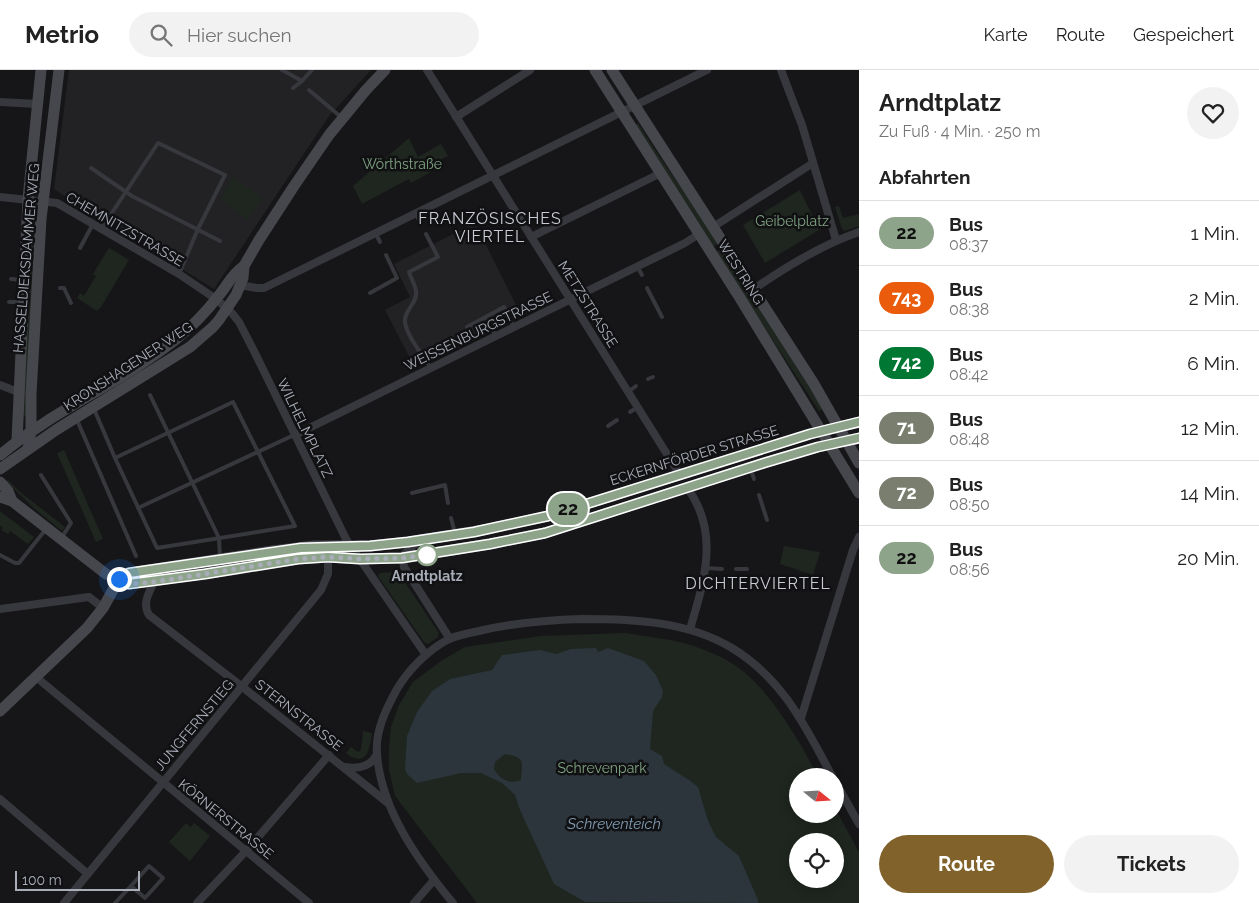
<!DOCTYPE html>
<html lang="de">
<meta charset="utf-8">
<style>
body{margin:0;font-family:Raleway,sans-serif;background:#f2f2f2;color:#222;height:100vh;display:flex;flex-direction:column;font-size:19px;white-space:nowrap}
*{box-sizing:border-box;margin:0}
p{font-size:16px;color:#767676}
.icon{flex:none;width:28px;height:28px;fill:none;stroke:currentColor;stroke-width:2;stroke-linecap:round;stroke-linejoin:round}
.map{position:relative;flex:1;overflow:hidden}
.drawer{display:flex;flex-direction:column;background:#fff;width:400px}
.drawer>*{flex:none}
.badge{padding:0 10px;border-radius:16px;font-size:18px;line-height:32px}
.needle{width:32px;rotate:108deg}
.buttons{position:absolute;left:789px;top:698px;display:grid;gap:10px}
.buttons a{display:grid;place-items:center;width:55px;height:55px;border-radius:50%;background:#fff;box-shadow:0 2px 12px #0003;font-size:25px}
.scale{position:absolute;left:15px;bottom:12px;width:125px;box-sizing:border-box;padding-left:5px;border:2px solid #a8adb8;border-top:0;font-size:14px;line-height:18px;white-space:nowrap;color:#a8adb8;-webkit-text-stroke:4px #111113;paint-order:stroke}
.you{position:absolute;width:25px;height:25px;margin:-12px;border:4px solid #fff;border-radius:50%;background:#1a73e8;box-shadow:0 0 0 8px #1a73e833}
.map>.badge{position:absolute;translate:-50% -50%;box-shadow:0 0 0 2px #fff}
h2{padding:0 20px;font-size:19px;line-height:45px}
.round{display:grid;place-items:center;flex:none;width:52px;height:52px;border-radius:26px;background:#f2f2f2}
.headline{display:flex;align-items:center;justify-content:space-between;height:85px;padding:0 20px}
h1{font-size:24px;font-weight:700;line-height:38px}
.action{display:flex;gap:10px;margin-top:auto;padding:10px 20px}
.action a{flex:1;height:58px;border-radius:30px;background:#80622a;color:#fff;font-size:20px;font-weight:700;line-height:58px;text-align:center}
.action a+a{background:#f2f2f2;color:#222}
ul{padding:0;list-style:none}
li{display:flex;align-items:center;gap:15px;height:65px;padding:0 20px;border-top:1px solid #e0e0e0}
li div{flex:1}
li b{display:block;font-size:19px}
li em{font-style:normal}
li .badge{min-width:55px;font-weight:700;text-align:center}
header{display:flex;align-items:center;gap:30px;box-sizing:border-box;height:70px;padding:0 25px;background:#fff;border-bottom:1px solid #e0e0e0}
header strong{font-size:24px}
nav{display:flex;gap:28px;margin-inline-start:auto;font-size:18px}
.search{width:350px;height:45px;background:#f2f2f2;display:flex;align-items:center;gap:12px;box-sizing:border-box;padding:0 18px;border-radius:28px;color:#767676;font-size:19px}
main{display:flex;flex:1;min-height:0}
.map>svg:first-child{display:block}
.built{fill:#222225}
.green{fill:#1e261f;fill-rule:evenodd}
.water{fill:#2c353c;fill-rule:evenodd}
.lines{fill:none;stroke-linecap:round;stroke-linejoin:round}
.lane{stroke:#37383d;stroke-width:4}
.street{stroke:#37383d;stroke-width:8}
.secondary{stroke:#45474d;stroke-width:11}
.line-casing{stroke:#fff;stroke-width:11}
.line{stroke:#8ea48a;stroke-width:8}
.walk{stroke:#a8adb8;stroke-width:5;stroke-dasharray:0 9}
.stop-dot{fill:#fff;stroke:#8ea48a;stroke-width:2.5}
.labels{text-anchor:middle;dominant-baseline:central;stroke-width:5;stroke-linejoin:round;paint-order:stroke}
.park-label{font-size:14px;fill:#7fa381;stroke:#111113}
.street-label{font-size:14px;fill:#a8adb8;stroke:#111113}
.stop-label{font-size:14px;font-weight:bold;fill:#a8adb8;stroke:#111113}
.water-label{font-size:15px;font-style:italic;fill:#7f9bb3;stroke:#111113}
.quarter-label{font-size:16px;letter-spacing:1px;fill:#c9ccd4;stroke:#111113}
</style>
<header>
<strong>Metrio</strong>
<div class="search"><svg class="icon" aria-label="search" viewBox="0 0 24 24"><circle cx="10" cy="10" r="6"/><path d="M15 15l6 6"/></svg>Hier suchen</div>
<nav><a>Karte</a><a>Route</a><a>Gespeichert</a></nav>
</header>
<main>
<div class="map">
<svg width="859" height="833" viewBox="0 0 859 833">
<rect width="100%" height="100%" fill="#161618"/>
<g class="built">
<path d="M69,0H371L329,46L214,219L54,119Z"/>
<path d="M475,153L520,243L414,296L385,240L410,227L394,194Z"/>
</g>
<g class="green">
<path d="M638,53C663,94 692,132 719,173L712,177L635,55Z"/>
<path d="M409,68L418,87L441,74L448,86L442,89L429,103L411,113L409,109L407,110L362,134L353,116Z"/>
<path d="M232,107L263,128L248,150L220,130Z"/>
<path d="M800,120L819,160L765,193L743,155Z"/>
<path d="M839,136L843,148L859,144V156L845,161L842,159L835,137Z"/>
<path d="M31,151H37L26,345L23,347Z"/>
<path d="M109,178L129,190L101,237L97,241L77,228L80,223L84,226L96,206L93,204Z"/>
<path d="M722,178L823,339L819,341C785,288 749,236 716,182Z"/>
<path d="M64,380L103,469L96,472L57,383Z"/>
<path d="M8,410L20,422L65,457L62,461L35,439L6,411Z"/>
<path d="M0,441L34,467L28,474L10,461L8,464L1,460L3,458L0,455Z"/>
<path d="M784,476L820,482L813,505L780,494Z"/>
<path d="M397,502L400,505L439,563L438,567L428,574L424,572L378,506L380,503Z"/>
<path d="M626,563C648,567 672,569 694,576C707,581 721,586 733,594C769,617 798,669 818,706H798V744H835V738L859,782V833H477L395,726L389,700V679L391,657L399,635L413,612L441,591L465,577L541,566ZM798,771H835V809H798Z"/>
<path d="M363,661L372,663C370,679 366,699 346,683L351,677L358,682L361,680Z"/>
<path d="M186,753L191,757L194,753L210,766L190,791L169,772Z"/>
</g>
<path class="water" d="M596,578L598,582L608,578L644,591L656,605L663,621L662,627L653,641L650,679L662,686L664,694L689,710L698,717L708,751L716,767L739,786L758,830V833L585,832L554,814L520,740L515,725L502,713L481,703H461L417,713L407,704L405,699L407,666L417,642L432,621L450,609L492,600L502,585L540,580L556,584L571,579ZM505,684C526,687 522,692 521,710C509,715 500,709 494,699L495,692Z"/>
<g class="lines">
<g class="lane">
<path d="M282,0L302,11L293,18"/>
<path d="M302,11L312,0"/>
<path d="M309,20L341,47"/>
<path d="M91,98L132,126L220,171"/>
<path d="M416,144L420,152"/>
<path d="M102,158L158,73L225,105L198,159L179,204"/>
<path d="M376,164L380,172"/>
<path d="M426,164L438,187L409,202C411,208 415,215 416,221C418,233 403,241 405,253C409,270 422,283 430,297"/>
<path d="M80,178L93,154"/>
<path d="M637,196L642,205"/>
<path d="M172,200L183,190"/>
<path d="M11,209L23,210"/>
<path d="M60,218H64L71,233"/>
<path d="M647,218L662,247"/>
<path d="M370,223L397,208L386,185"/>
<path d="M9,232H21"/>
<path d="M486,247L496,266"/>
<path d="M467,257L504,237L514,257"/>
<path d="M648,309L653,307"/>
<path d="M628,322L636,316"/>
<path d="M150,325L219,468L220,487"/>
<path d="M94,339L115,388L157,478L295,456L233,332L115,388"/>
<path d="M630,342L638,337"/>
<path d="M77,350L136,486"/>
<path d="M608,356L617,350"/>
<path d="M751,400L754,409"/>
<path d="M41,405L71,453L62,467"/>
<path d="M412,423L445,415L448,433"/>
<path d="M759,425L767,450"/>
<path d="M138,438L294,365"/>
<path d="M451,448L455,463"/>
<path d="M0,485L15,493H19L46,459"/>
<path d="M706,498L722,499"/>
<path d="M736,499H747"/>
<path d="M149,796L163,808L145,828L131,816Z"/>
<path d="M115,833L131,816"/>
</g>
<g class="street">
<path d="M427,0L680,405"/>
<path d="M781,0L802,55L836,170"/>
<path d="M0,32L37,34"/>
<path d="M456,47L530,0"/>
<path d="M0,127L57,133L179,204L216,229L231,242L239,252L255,283L346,469L426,585"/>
<path d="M713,157L813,93"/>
<path d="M531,167L661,103"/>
<path d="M240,215L257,218H264L707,0"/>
<path d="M754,219C787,196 821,175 859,162"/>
<path d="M0,315L18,322"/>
<path d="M295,365L685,173L699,164"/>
<path d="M688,419C720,463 704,512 690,559"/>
<path d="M418,472C407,481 401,482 404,497L450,569"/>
<path d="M154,512C149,522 142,534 149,545L245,619L388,733"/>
<path d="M0,539L89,527L103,538"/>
<path d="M36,607L309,833"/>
<path d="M801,648L853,480L859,467"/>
<path d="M345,697C358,699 371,697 377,684"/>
<path d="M835,711L859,754"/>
<path d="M0,729L88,804"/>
<path d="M64,833L321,520L328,504V487"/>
<path d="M197,833L246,781L329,685"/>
<path d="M414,833L434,810"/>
<path d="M453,833C419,792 381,740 377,684C375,661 386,639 397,619C409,599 428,580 449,569C458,565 469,563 479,561C513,553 547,550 582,549C633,549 687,551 732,578C783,609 805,656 832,706"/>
</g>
<g class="secondary">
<path d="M595,0L740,228L859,423"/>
<path d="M612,0L814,314L859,393"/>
<path d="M17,371L28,129L41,0"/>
<path d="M28,379L31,361V324L41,149L59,0"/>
<path d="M0,385C54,340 120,313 175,270C192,257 207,241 220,224C229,213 231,205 244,196"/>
<path d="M0,399L56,360L190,277L213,257L219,250L236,225L243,208L244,196L259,170L294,116L329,65L366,20L385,0"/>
<path d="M0,412L8,421L12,431"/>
<path d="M0,427L12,431L106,504L129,514L238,499L298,489L328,487L360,489L402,488L490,474L545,463L764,393L818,377L859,368"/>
<path d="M119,509L129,503L273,481L314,476H370L408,472L484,460L548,446L810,364L859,352"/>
<path d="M0,641L87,558L103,538L119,509"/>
</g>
</g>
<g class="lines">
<defs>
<path id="line" d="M859,352L810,364L548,446L474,462L408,472L370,476L301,478L129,503L119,509L129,514L205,504L298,489L328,487L360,489L402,488L490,474L545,463L764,393L818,377L859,368"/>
</defs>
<use href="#line" class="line-casing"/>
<use href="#line" class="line"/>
<path class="walk" d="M119,509L129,514L154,512L298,489L328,487L360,489L402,488L427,485"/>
</g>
<circle class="stop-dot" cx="427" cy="485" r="10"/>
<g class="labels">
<g class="park-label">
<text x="402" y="94">Wörthstraße</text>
<text x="792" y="151">Geibelplatz</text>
<text x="602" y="698">Schrevenpark</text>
</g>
<g class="street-label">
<text transform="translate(125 159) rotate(30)">CHEMNITZSTRASSE</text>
<text transform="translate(26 188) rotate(-85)">HASSELDIEKSDAMMER WEG</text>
<text transform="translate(741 202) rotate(58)">WESTRING</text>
<text transform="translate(588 234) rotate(58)">METZSTRASSE</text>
<text transform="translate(478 261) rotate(-26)">WEISSENBURGSTRASSE</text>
<text transform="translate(128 296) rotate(-33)">KRONSHAGENER WEG</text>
<text transform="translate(305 358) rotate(64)">WILHELMPLATZ</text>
<text transform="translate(694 385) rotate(-17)">ECKERNFÖRDER STRASSE</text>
<text transform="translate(299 645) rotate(38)">STERNSTRASSE</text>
<text transform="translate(194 655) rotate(-50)">JUNGFERNSTIEG</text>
<text transform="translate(226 749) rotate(39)">KÖRNERSTRASSE</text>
</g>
<g class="stop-label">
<text x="427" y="506">Arndtplatz</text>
</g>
<g class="water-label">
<text x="614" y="754">Schreventeich</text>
</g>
<g class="quarter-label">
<text x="490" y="148">FRANZÖSISCHES<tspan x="490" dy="18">VIERTEL</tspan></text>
<text x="758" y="513">DICHTERVIERTEL</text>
</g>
</g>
</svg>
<div class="buttons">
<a><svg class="needle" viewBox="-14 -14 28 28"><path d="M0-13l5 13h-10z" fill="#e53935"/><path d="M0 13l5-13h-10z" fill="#767676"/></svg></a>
<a><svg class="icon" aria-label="locate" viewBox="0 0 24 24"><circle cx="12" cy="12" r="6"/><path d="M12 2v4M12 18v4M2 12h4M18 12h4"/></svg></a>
</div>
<div class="scale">100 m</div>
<div class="you" style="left:119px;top:509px"></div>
<b class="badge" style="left:568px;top:439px;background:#8ea48a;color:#111">22</b>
</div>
<section class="drawer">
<div class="headline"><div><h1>Arndtplatz</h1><p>Zu Fuß · 4 Min. · 250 m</p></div><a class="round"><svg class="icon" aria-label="heart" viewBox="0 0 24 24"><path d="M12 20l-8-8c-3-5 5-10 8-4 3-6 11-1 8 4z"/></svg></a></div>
<h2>Abfahrten</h2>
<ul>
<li><span class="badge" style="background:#8ea48a;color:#111">22</span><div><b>Bus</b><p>08:37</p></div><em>1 Min.</em></li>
<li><span class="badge" style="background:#ea5b0b;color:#fff">743</span><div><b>Bus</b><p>08:38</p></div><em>2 Min.</em></li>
<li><span class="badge" style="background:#007732;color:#fff">742</span><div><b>Bus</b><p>08:42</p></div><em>6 Min.</em></li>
<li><span class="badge" style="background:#797e6f;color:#fff">71</span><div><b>Bus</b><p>08:48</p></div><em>12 Min.</em></li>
<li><span class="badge" style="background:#797e6f;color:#fff">72</span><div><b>Bus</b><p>08:50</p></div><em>14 Min.</em></li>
<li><span class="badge" style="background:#8ea48a;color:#111">22</span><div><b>Bus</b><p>08:56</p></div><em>20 Min.</em></li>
</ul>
<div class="action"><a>Route</a><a>Tickets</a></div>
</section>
</main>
